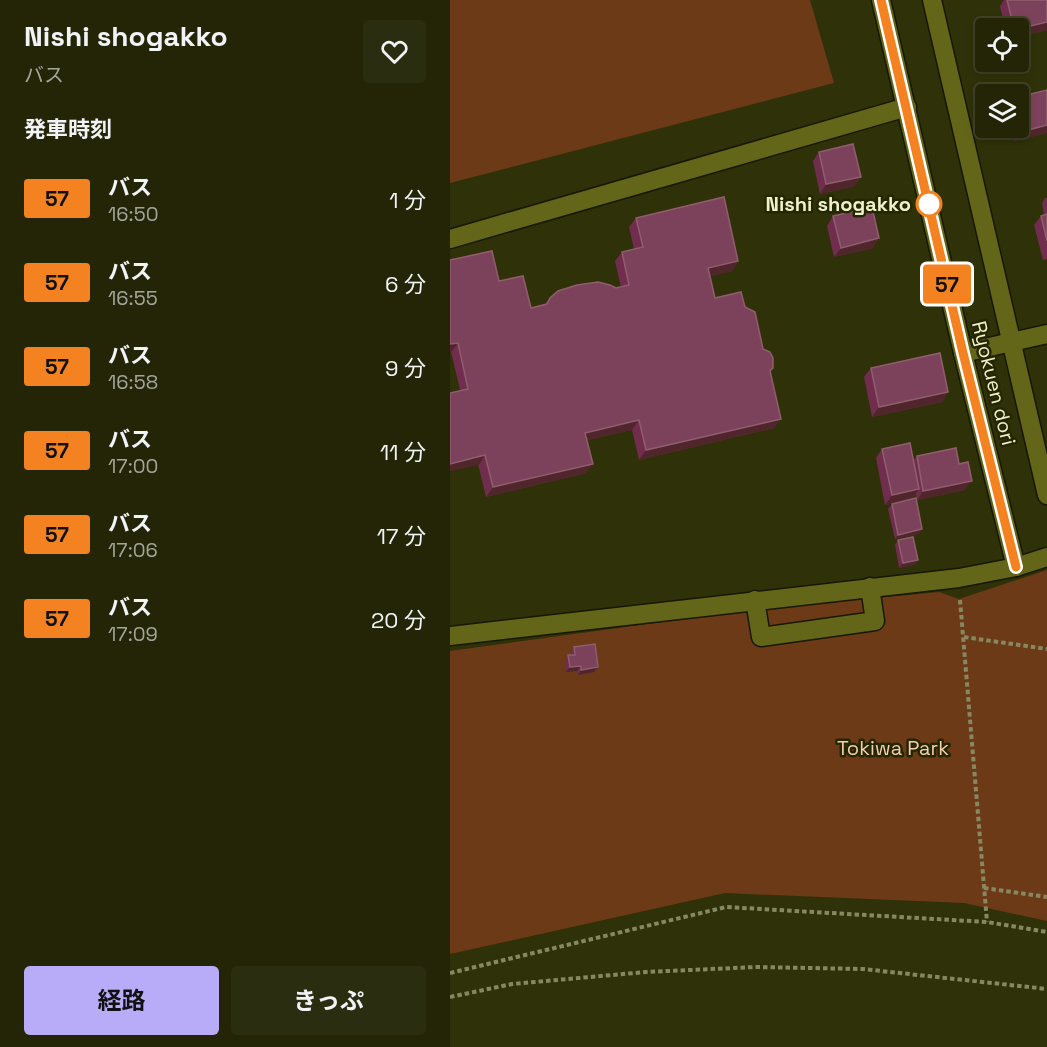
<!DOCTYPE html>
<html lang="ja">
<meta charset="utf-8">
<style>
body{margin:0;font-family:"Space Grotesk","Noto Sans JP",sans-serif;background:#2b2d10;color:#f1f3f6;height:100vh;display:flex;flex-direction:column;font-size:22px;white-space:nowrap}
*{box-sizing:border-box;margin:0}
p{font-size:20px;color:#a3a59b}
.icon{flex:none;width:33px;height:33px;fill:none;stroke:currentColor;stroke-width:2;stroke-linecap:round;stroke-linejoin:round}
.map{position:relative;flex:1;overflow:hidden}
.sheet{display:flex;flex-direction:column;background:#232506;width:450px}
.sheet>*{flex:none}
.badge{padding:0 12px;border-radius:4px;font-size:21px;line-height:39px}
.controls{position:absolute;left:525px;top:18px;display:grid;gap:12px}
.controls a{display:grid;place-items:center;width:54px;height:54px;border-radius:6px;background:#232506;box-shadow:0 3px 9px #0003,0 0 0 2px #404228;font-size:30px}
.map>.badge{position:absolute;translate:-50% -50%;box-shadow:0 0 0 3px #fff}
h2{padding:0 24px;font-size:22px;line-height:54px}
.round{display:grid;place-items:center;flex:none;width:63px;height:63px;border-radius:6px;background:#2b2d10}
.head{display:flex;align-items:center;justify-content:space-between;height:102px;padding:0 24px}
h1{font-size:28px;font-weight:700;line-height:45px}
.button{display:flex;gap:12px;margin-top:auto;padding:12px 24px}
.button a{flex:1;height:69px;border-radius:6px;background:#b8abf7;color:#111;font-size:24px;font-weight:700;line-height:69px;text-align:center}
.button a+a{background:#2b2d10;color:#f1f3f6}
ul{padding:0;list-style:none}
li{display:flex;align-items:center;gap:18px;height:84px;padding:0 24px}
li div{flex:1}
li b{display:block;font-size:22px}
li em{font-style:normal}
li .badge{min-width:66px;font-weight:700;text-align:center}
main{display:flex;flex:1;min-height:0}
.map>svg:first-child{display:block}
.green{fill:#6d3a17}
.lines{fill:none;stroke-linecap:round;stroke-linejoin:round}
.minor-casing{stroke:#171803;stroke-width:21}
.path{stroke:#868861;stroke-width:4;stroke-dasharray:4.5 3;stroke-linecap:butt}
.minor{stroke:#636619;stroke-width:18}
.wall{fill:#702d4e}
.shaded-wall{fill:#50262c}
.building{fill:#7d425b;stroke:#8f5d6d;stroke-width:1.5}
.line-casing{stroke:#fff;stroke-width:14}
.line{stroke:#f58220;stroke-width:9}
.stop-dot{fill:#fff;stroke:#f58220;stroke-width:3}
.labels{text-anchor:middle;dominant-baseline:central;stroke-width:5;stroke-linejoin:round;paint-order:stroke}
.stop-label{font-size:20px;font-weight:bold;fill:#eef1cc;stroke:#252700;text-anchor:end}
.street-label{font-size:20px;fill:#eef1cc;stroke:#252700}
.park-label{font-size:20px;fill:#f5ccb4;stroke:#252700}
</style>
<main>
<section class="sheet">
<div class="head"><div><h1>Nishi shogakko</h1><p>バス</p></div><a class="round"><svg class="icon" aria-label="heart" viewBox="0 0 24 24"><path d="M12 20l-8-8c-3-5 5-10 8-4 3-6 11-1 8 4z"/></svg></a></div>
<h2>発車時刻</h2>
<ul>
<li><span class="badge" style="background:#f58220;color:#111">57</span><div><b>バス</b><p>16:50</p></div><em>1 分</em></li>
<li><span class="badge" style="background:#f58220;color:#111">57</span><div><b>バス</b><p>16:55</p></div><em>6 分</em></li>
<li><span class="badge" style="background:#f58220;color:#111">57</span><div><b>バス</b><p>16:58</p></div><em>9 分</em></li>
<li><span class="badge" style="background:#f58220;color:#111">57</span><div><b>バス</b><p>17:00</p></div><em>11 分</em></li>
<li><span class="badge" style="background:#f58220;color:#111">57</span><div><b>バス</b><p>17:06</p></div><em>17 分</em></li>
<li><span class="badge" style="background:#f58220;color:#111">57</span><div><b>バス</b><p>17:09</p></div><em>20 分</em></li>
</ul>
<div class="button"><a>経路</a><a>きっぷ</a></div>
</section>
<div class="map">
<svg width="597" height="1047" viewBox="0 0 597 1047">
<rect width="100%" height="100%" fill="#2f3108"/>
<g class="green">
<path d="M0,0H360L384,83L0,183Z"/>
<path d="M597,570V921L514,903L275,893L0,954V651L285,612L489,592L509,599Z"/>
</g>
<g class="lines">
<defs>
<g id="minor">
<path d="M431,0L513,353L566,567"/>
<path d="M482,0L597,495"/>
<path d="M0,239L457,107"/>
<path d="M513,353L597,334"/>
<path d="M305,600L311,637L425,621L420,587"/>
<path d="M0,636L509,578L566,567L597,557"/>
</g>
</defs>
<use href="#minor" class="minor-casing"/>
<g class="path">
<path d="M510,600L537,922"/>
<path d="M514,637L597,649"/>
<path d="M534,888L597,897"/>
<path d="M0,973L276,907L537,922L597,932"/>
<path d="M0,997L62,984L196,972L306,967L413,969L597,989"/>
</g>
<use href="#minor" class="minor"/>
</g>
<g class="wall">
<path d="M554,0H597V30L568,37V28H555L550,6Z"/>
<path d="M568,97L597,133L564,141L561,128H568Z"/>
<path d="M369,152L411,177L404,186L370,194L363,161Z"/>
<path d="M595,198H597V259L593,260L584,225L591,216L594,215L592,203Z"/>
<path d="M383,216L423,248L384,257L377,226Z"/>
<path d="M186,218L288,261L282,271L260,276L265,298L295,307L313,349L320,372L324,428L189,460L182,430L137,440L136,473L36,497L1,352L49,281L81,308L95,304L100,298L171,287L165,261L172,252L184,249L179,227Z"/>
<path d="M421,368L498,392L492,402L422,417L414,377Z"/>
<path d="M432,449L463,461L467,456L515,490L467,500L466,494L462,499L435,505L426,458Z"/>
<path d="M442,504L469,534L445,539L438,509Z"/>
<path d="M448,540L468,560L464,565L449,568L445,545Z"/>
<path d="M124,647L148,667L144,672L128,675L127,671L116,672L115,660L118,655H121V652Z"/>
</g>
<g class="shaded-wall">
<path d="M597,22V30L568,37V29Z"/>
<path d="M597,125V133L564,141L571,132Z"/>
<path d="M411,177L404,186L370,194L376,184Z"/>
<path d="M429,238L423,248L384,257L391,248Z"/>
<path d="M288,261L282,271L251,278L258,268Z"/>
<path d="M8,343L1,352H0V344Z"/>
<path d="M498,392L492,402L422,417L429,407Z"/>
<path d="M331,419L324,428L189,460L196,450Z"/>
<path d="M189,420L182,430L129,442L135,433Z"/>
<path d="M35,455L29,465L0,471V464Z"/>
<path d="M143,464L136,473L36,497L43,487Z"/>
<path d="M522,481L515,490L467,500L473,491Z"/>
<path d="M469,489L462,499L435,505L442,495Z"/>
<path d="M472,529L469,534L445,539L448,535Z"/>
<path d="M468,560L464,565L449,568L453,563Z"/>
<path d="M131,666L127,671L116,672L120,667Z"/>
<path d="M148,667L144,672L128,675L131,670Z"/>
</g>
<g class="building">
<path d="M557,0H597V22L568,29V28H564Z"/>
<path d="M597,90V125L571,132L568,124V97Z"/>
<path d="M403,144L411,177L376,184L369,152Z"/>
<path d="M274,197L288,261L258,268L265,298L291,292L295,307L305,312L313,349L320,352L323,358V368L320,371L331,419L196,450L189,420L135,433L143,464L43,487L35,455L0,464V393L18,389L8,343L0,344V260L42,251L49,281L73,276L81,308L97,304L100,298L108,291L127,285L148,282L160,285L166,288L179,285L172,252L193,247L186,218Z"/>
<path d="M422,207L429,238L391,248L383,216Z"/>
<path d="M597,214V241L591,216Z"/>
<path d="M490,353L498,392L429,407L421,368Z"/>
<path d="M460,443L469,489L442,495L432,449Z"/>
<path d="M506,448L509,464L518,462L522,481L473,491L467,456Z"/>
<path d="M466,498L472,529L448,535L442,504Z"/>
<path d="M463,537L468,560L453,563L448,540Z"/>
<path d="M145,644L148,667L131,670V666L120,667L118,655H125L124,647Z"/>
</g>
<g class="lines">
<defs>
<path id="line" d="M431,0L513,353L566,567"/>
</defs>
<use href="#line" class="line-casing"/>
<use href="#line" class="line"/>
</g>
<circle class="stop-dot" cx="479" cy="204" r="12"/>
<g class="labels">
<g class="stop-label">
<text x="461" y="204">Nishi shogakko</text>
</g>
<g class="street-label">
<text transform="translate(544 383) rotate(76)">Ryokuen dori</text>
</g>
<g class="park-label">
<text x="443" y="748">Tokiwa Park</text>
</g>
</g>
</svg>
<div class="controls">
<a><svg class="icon" aria-label="locate" viewBox="0 0 24 24"><circle cx="12" cy="12" r="6"/><path d="M12 2v4M12 18v4M2 12h4M18 12h4"/></svg></a>
<a><svg class="icon" aria-label="layers" viewBox="0 0 24 24"><path d="M12 4l9 5-9 5-9-5zM3 14l9 5 9-5"/></svg></a>
</div>
<b class="badge" style="left:497px;top:284px;background:#f58220;color:#111">57</b>
</div>
</main>
